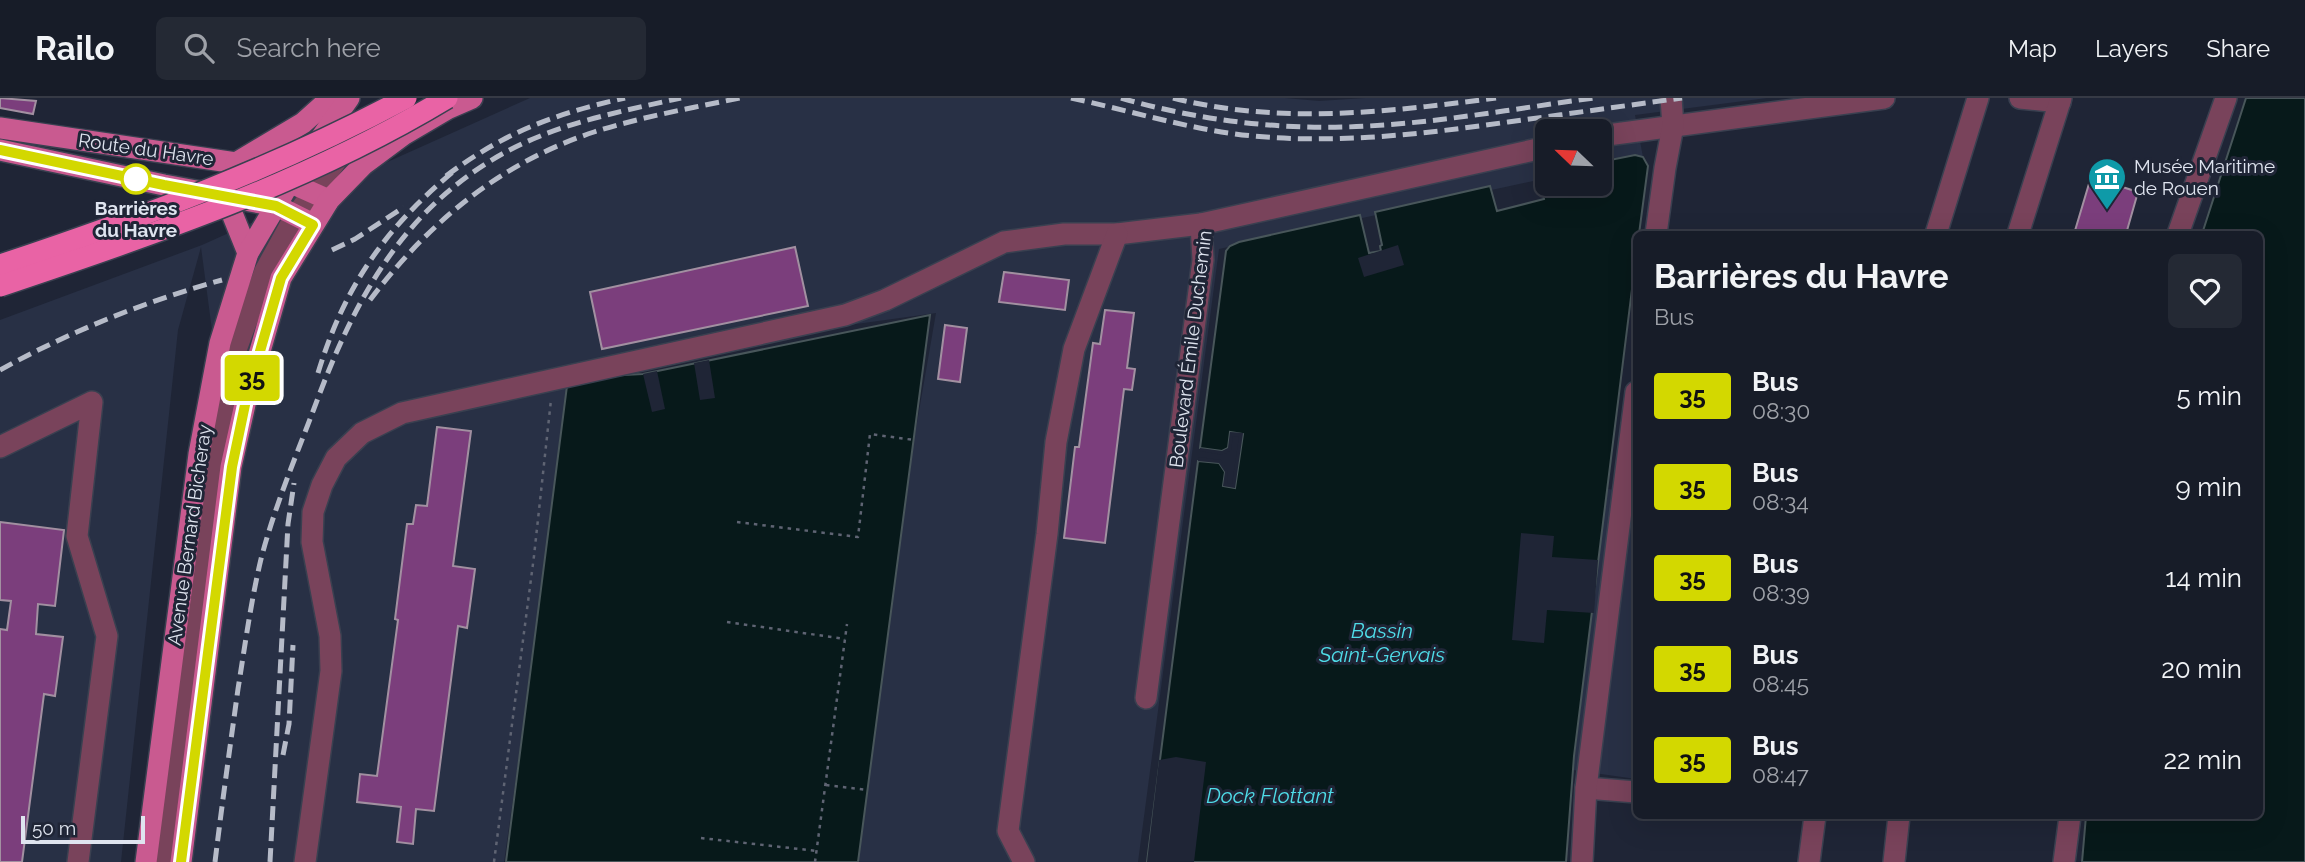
<!DOCTYPE html>
<meta charset="utf-8">
<style>
body{margin:0;font-family:Raleway,sans-serif;background:#242934;color:#f1f3f6;height:100vh;display:flex;flex-direction:column;font-size:26px;white-space:nowrap}
*{box-sizing:border-box;margin:0}
p{font-size:23px;color:#9ea1a8}
.icon{flex:none;width:38px;height:38px;fill:none;stroke:currentColor;stroke-width:2;stroke-linecap:round;stroke-linejoin:round}
.map{position:relative;flex:1;overflow:hidden}
.drawer{position:absolute;left:1633px;top:133px;width:630px;height:588px;display:flex;flex-direction:column;background:#171c28;border-radius:10px;box-shadow:0 7px 28px #0002,0 0 0 2px #363a45}
.drawer>*{flex:none}
.badge{padding:0 14px;border-radius:5px;font-size:24px;line-height:46px}
.needle{width:46px;rotate:293deg}
.tools{position:absolute;left:1535px;top:21px;display:grid;gap:14px}
.tools a{display:grid;place-items:center;width:77px;height:77px;border-radius:10px;background:#171c28;box-shadow:0 7px 28px #0002,0 0 0 2px #363a45;font-size:35px}
.scale{position:absolute;left:21px;bottom:18px;width:124px;box-sizing:border-box;padding-left:7px;border:4px solid #dfe4ef;border-top:0;font-size:19px;line-height:24px;white-space:nowrap;color:#dfe4ef;-webkit-text-stroke:5px #1f2536;paint-order:stroke}
.map>.badge{position:absolute;translate:-50% -50%;box-shadow:0 0 0 4px #fff}
.round{display:grid;place-items:center;flex:none;width:74px;height:74px;border-radius:10px;background:#242934}
.overview{display:flex;align-items:center;justify-content:space-between;height:119px;padding:0 21px}
h1{font-size:33px;font-weight:700;line-height:52px}
ul{padding:0;list-style:none}
li{display:flex;align-items:center;gap:21px;height:91px;padding:0 21px}
li div{flex:1}
li b{display:block;font-size:26px}
li em{font-style:normal}
li .badge{min-width:77px;font-weight:700;text-align:center}
header{display:flex;align-items:center;gap:42px;box-sizing:border-box;height:98px;padding:0 35px;background:#171c28;border-bottom:2px solid #363a45}
header strong{font-size:33px}
nav{display:flex;gap:38px;margin-inline-start:auto;font-size:24px}
.search{width:490px;height:63px;background:#242934;display:flex;align-items:center;gap:18px;box-sizing:border-box;padding:0 24px;border-radius:10px;color:#9ea1a8;font-size:26px}
.map>svg:first-child{display:block}
.built{fill:#283045}
.water{fill:#07191a;stroke:#48565a;stroke-width:2}
.pier{fill:#1f2536}
.building{fill:#7b3e7c;stroke:#a290a1;stroke-width:2}
.lines{fill:none;stroke-linecap:round;stroke-linejoin:round}
.minor-casing{stroke:#3a4050;stroke-width:24}
.major-casing{stroke:#3a4050;stroke-width:24}
.path{stroke:#5f6473;stroke-width:2.5;stroke-dasharray:3.5 5;stroke-linecap:butt}
.minor{stroke:#79435b;stroke-width:21}
.major{stroke:#c95a90;stroke-width:21}
.rail{stroke:#b6bbc8;stroke-width:5;stroke-dasharray:14 7;stroke-linecap:butt}
.highway-bridge-casing{stroke:#3a4050;stroke-width:24;stroke-linecap:butt}
.highway-bridge{stroke:#e963a5;stroke-width:21}
.line-casing{stroke:#fff;stroke-width:16}
.line{stroke:#d3d800;stroke-width:10}
.stop-dot{fill:#fff;stroke:#d3d800;stroke-width:3.5}
.labels{text-anchor:middle;dominant-baseline:central;stroke-width:6;stroke-linejoin:round;paint-order:stroke}
.street-label{font-size:19px;fill:#dfe4ef;stroke:#1f2536}
.poi-label{font-size:19px;fill:#dfe4ef;stroke:#1f2536;text-anchor:start}
.stop-label{font-size:19px;font-weight:bold;fill:#dfe4ef;stroke:#1f2536}
.water-label{font-size:21px;font-style:italic;fill:#4fdce8;stroke:#1f2536}
</style>
<header>
<strong>Railo</strong>
<div class="search"><svg class="icon" aria-label="search" viewBox="0 0 24 24"><circle cx="10" cy="10" r="6"/><path d="M15 15l6 6"/></svg>Search here</div>
<nav><a>Map</a><a>Layers</a><a>Share</a></nav>
</header>
<div class="map">
<svg width="2305" height="764" viewBox="0 0 2305 764">
<rect width="100%" height="100%" fill="#1f2536"/>
<g class="built">
<path d="M530,0H1285L1319,3L1365,0H1767L1635,17L1643,59L1600,69V33H1547V80L1219,151L1138,764H857L914,342L936,215L575,265L504,764H167L215,255L201,149L178,232L121,764H0V222L202,147Z"/>
<path d="M1607,391L1636,394V681L1573,672Z"/>
</g>
<g class="water">
<path d="M2246,0H2305V764H2082L2086,718H2259V136H2202Z"/>
<path d="M1635,57L1643,59L1648,68L1639,136H1636V159L1574,658L1566,764H1147L1198,363L1219,365L1225,374L1223,388L1235,390L1243,336L1230,334L1228,350L1222,353L1200,350L1226,153L1230,148L1239,144L1360,117L1369,155L1381,153L1380,148L1382,147L1375,114L1490,88L1497,113L1544,101L1540,76L1547,74V86H1600V64Z"/>
<path d="M930,217L858,764H506L568,280L643,276Z"/>
</g>
<g class="pier">
<path d="M1398,147L1404,167L1364,179L1358,160Z"/>
<path d="M709,262L715,300L700,302L694,265Z"/>
<path d="M657,273L665,311L652,314L643,276Z"/>
<path d="M1230,334L1243,335L1235,390L1223,388L1225,374L1219,365L1198,363L1199,359L1221,362L1228,373L1227,385L1232,386L1239,339L1233,338L1231,352L1223,357L1200,353V350L1222,353L1228,350Z"/>
<path d="M1521,435L1554,438L1552,459L1598,462L1594,515L1547,512L1544,545L1512,542Z"/>
<path d="M1176,659L1206,664L1194,764H1147L1159,662Z"/>
</g>
<g class="building">
<path d="M0,0L36,3L33,16L0,10Z"/>
<path d="M2091,79L2138,94L2126,136H2074Z"/>
<path d="M795,149L808,208L602,251L590,194Z"/>
<path d="M1004,174L1069,182L1065,212L999,204Z"/>
<path d="M1105,212L1134,215L1127,270L1135,271L1132,292L1124,291L1105,445L1064,440L1075,349H1079L1093,245L1100,246Z"/>
<path d="M945,227L967,230L960,284L938,281Z"/>
<path d="M437,329L471,333L453,468L475,471L467,530L458,528L434,713L416,711L413,746L397,744L401,709L357,704L360,676L377,678L398,522L395,521L407,426H413L416,407L427,408Z"/>
<path d="M0,424L64,432L55,508L38,506L36,536L63,539L55,598L44,596L22,764H0V531L7,532L11,503L0,502Z"/>
</g>
<g class="lines">
<defs>
<g id="minor">
<path d="M2020,0L2060,4"/>
<path d="M1600,38L1884,0"/>
<path d="M1656,136L1665,70L1673,28L1671,0"/>
<path d="M1936,136L1978,0"/>
<path d="M2018,136L2061,0"/>
<path d="M2178,136L2226,0"/>
<path d="M0,349L92,304L77,438L107,538L78,764"/>
<path d="M1146,600L1203,162L1201,126"/>
<path d="M1586,690L1636,694"/>
<path d="M163,764L215,357L237,249L265,173L293,122L341,56"/>
<path d="M305,764L331,573L330,538L312,444L313,414L322,387L336,360L362,335L402,315L845,217L885,202L1004,144L1064,136H1117L1201,126L1547,49"/>
<path d="M1024,764L1008,733L1047,436L1056,344L1074,251L1117,136"/>
<path d="M1582,764L1586,690L1636,294"/>
<path d="M1809,764L1815,718"/>
<path d="M1894,764L1899,718"/>
<path d="M2064,764L2070,718"/>
</g>
<g id="major">
<path d="M0,30L236,65L264,73L329,102"/>
<path d="M0,52L164,87L277,108L313,126"/>
<path d="M236,65L303,25L331,0"/>
<path d="M225,98L248,155"/>
<path d="M146,764L199,356L220,245L248,155L290,84L349,0"/>
<path d="M181,764L231,369L246,302L281,180L329,102L364,66L403,37L449,10L472,0"/>
</g>
</defs>
<use href="#minor" class="minor-casing"/>
<use href="#major" class="major-casing"/>
<g class="path">
<path d="M737,424L858,439L870,336L914,342"/>
<path d="M727,524L845,541"/>
<path d="M826,687L868,692"/>
<path d="M701,740L817,753"/>
<path d="M494,764L534,458L551,302"/>
<path d="M815,764L847,526"/>
</g>
<use href="#minor" class="minor"/>
<use href="#major" class="major"/>
<g class="rail">
<path d="M1071,0C1132,13 1191,32 1253,38C1339,46 1423,36 1508,24C1566,16 1624,8 1682,0"/>
<path d="M1121,0C1200,23 1285,33 1368,28C1443,24 1519,10 1594,0"/>
<path d="M1173,0C1280,27 1389,14 1496,0"/>
<path d="M446,78C505,34 554,16 625,0"/>
<path d="M332,152L355,141L404,109"/>
<path d="M370,202C429,124 500,65 594,34C641,19 691,10 740,0"/>
<path d="M0,272C69,234 146,203 222,182"/>
<path d="M318,275C344,189 385,130 454,73"/>
<path d="M283,657L289,626L293,547"/>
<path d="M215,764C222,706 230,649 238,591C245,547 251,503 261,461C274,411 294,363 312,316C349,215 393,124 487,65C547,27 614,15 681,0"/>
<path d="M270,764L288,426L294,385"/>
</g>
<defs>
<g id="highway-bridge">
<path d="M0,167C139,121 277,69 406,0"/>
<path d="M0,188C153,137 308,84 447,0"/>
</g>
</defs>
<use href="#highway-bridge" class="highway-bridge-casing"/>
<use href="#highway-bridge" class="highway-bridge"/>
</g>
<g class="lines">
<defs>
<path id="line" d="M0,52L164,87L276,108L313,127L281,180L246,302L232,369L181,764"/>
</defs>
<use href="#line" class="line-casing"/>
<use href="#line" class="line"/>
</g>
<defs>
<symbol id="museum-pin" viewBox="-11 -11 22 30"><path d="M0 17L-7.5 6A9.5 9.5 0 1 1 7.5 6Z" fill="#0f9aa8" stroke="#1f2536"/><path d="M0-6L6-3V-2H-6V-3ZM-5-1h2V3h-2ZM-1-1h2V3h-2ZM3-1h2V3H3ZM-6 4H6V6H-6Z" fill="#fff"/></symbol>
</defs>
<g fill-rule="evenodd">
<use href="#museum-pin" x="2085" y="57" width="44" height="60"/>
</g>
<circle class="stop-dot" cx="136" cy="81" r="14"/>
<g class="labels">
<g class="street-label">
<text transform="translate(146 51) rotate(8)">Route du Havre</text>
<text transform="translate(1190 251) rotate(-83)">Boulevard Émile Duchemin</text>
<text transform="translate(189 437) rotate(-82)">Avenue Bernard Bicheray</text>
</g>
<g class="poi-label">
<text x="2134" y="68">Musée Maritime<tspan x="2134" dy="22">de Rouen</tspan></text>
</g>
<g class="stop-label">
<text x="136" y="110">Barrières<tspan x="136" dy="22">du Havre</tspan></text>
</g>
<g class="water-label">
<text x="1382" y="532">Bassin<tspan x="1382" dy="24">Saint-Gervais</tspan></text>
<text x="1270" y="697">Dock Flottant</text>
</g>
</g>
</svg>
<div class="tools">
<a><svg class="needle" viewBox="-14 -14 28 28"><path d="M0-13l5 13h-10z" fill="#e53935"/><path d="M0 13l5-13h-10z" fill="#9ea1a8"/></svg></a>
</div>
<div class="scale">50 m</div>
<b class="badge" style="left:252px;top:280px;background:#d3d800;color:#111">35</b>
<section class="drawer">
<div class="overview"><div><h1>Barrières du Havre</h1><p>Bus</p></div><a class="round"><svg class="icon" aria-label="heart" viewBox="0 0 24 24"><path d="M12 20l-8-8c-3-5 5-10 8-4 3-6 11-1 8 4z"/></svg></a></div>
<ul>
<li><span class="badge" style="background:#d3d800;color:#111">35</span><div><b>Bus</b><p>08:30</p></div><em>5 min</em></li>
<li><span class="badge" style="background:#d3d800;color:#111">35</span><div><b>Bus</b><p>08:34</p></div><em>9 min</em></li>
<li><span class="badge" style="background:#d3d800;color:#111">35</span><div><b>Bus</b><p>08:39</p></div><em>14 min</em></li>
<li><span class="badge" style="background:#d3d800;color:#111">35</span><div><b>Bus</b><p>08:45</p></div><em>20 min</em></li>
<li><span class="badge" style="background:#d3d800;color:#111">35</span><div><b>Bus</b><p>08:47</p></div><em>22 min</em></li>
</ul>
</section>
</div>
